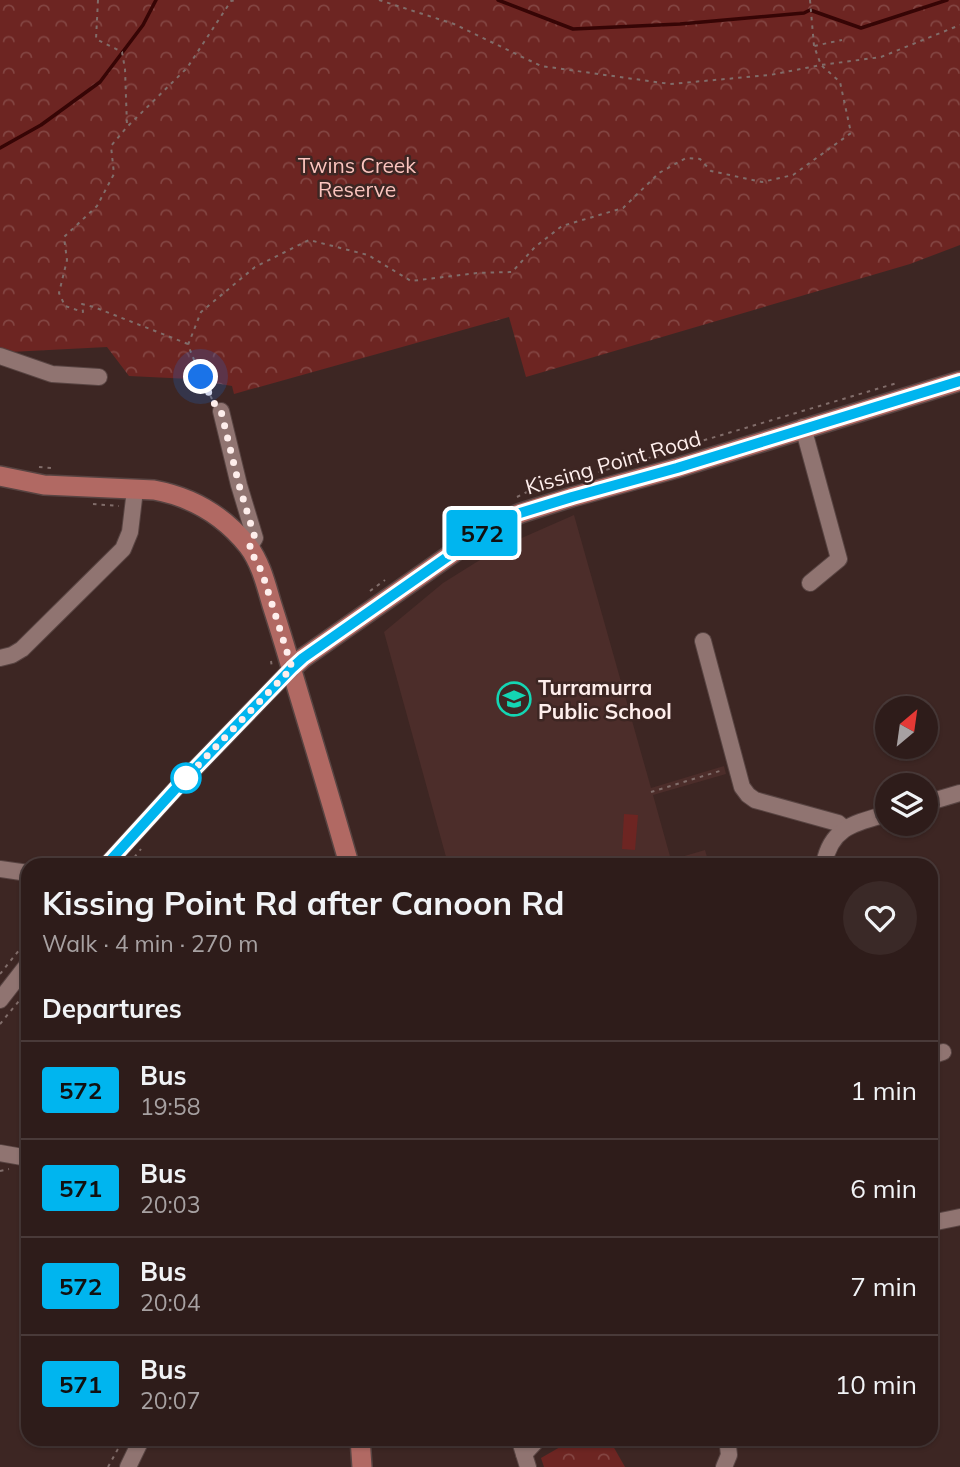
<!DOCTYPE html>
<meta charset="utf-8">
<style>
body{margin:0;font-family:Mulish,sans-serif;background:#3a2927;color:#f1f3f6;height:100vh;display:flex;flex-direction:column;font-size:26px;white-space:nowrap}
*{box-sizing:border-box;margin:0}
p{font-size:23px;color:#a7a1a2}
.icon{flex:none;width:38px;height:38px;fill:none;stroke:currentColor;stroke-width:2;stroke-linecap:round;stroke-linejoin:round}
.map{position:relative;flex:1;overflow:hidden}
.side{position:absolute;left:21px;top:858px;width:917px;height:588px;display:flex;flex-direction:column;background:#2e1c1a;border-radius:21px;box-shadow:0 2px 5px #0004,0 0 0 2px #493a39}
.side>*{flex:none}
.badge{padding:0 14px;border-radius:5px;font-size:24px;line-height:46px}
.needle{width:46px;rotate:29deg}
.controls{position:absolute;left:875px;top:696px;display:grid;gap:14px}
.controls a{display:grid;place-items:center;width:63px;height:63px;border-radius:50%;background:#2e1c1a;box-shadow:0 2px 5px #0004,0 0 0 2px #493a39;font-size:35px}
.you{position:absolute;width:35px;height:35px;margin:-18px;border:5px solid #fff;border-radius:50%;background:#1a73e8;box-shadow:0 0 0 10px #1a73e833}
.map>.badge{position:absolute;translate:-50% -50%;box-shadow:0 0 0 4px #fff}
h2{padding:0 21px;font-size:26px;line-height:63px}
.round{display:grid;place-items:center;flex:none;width:74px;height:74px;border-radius:37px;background:#3a2927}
.summary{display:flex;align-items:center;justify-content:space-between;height:119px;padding:0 21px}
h1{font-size:33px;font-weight:700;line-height:52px}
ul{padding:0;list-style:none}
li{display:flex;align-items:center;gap:21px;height:98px;padding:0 21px;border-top:2px solid #493a39}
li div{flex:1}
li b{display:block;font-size:26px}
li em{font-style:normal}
li .badge{min-width:77px;font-weight:700;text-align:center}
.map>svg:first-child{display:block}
.built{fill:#4c2d2a}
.forest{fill:url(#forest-crowns)}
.garden{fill:#6d2522}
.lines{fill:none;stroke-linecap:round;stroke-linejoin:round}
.stream{stroke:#360505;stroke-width:3.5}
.minor-casing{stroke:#584442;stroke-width:18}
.major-casing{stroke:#584442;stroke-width:22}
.path{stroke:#816d6a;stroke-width:2;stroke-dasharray:3.5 5;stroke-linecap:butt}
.minor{stroke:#907471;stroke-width:16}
.major{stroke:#b16963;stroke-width:19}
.line-casing{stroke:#fff;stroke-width:16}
.line{stroke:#00b5ef;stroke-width:10}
.walk{stroke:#feeeec;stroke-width:7;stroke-dasharray:0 12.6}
.stop-dot{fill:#fff;stroke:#00b5ef;stroke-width:3.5}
.labels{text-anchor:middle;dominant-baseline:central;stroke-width:5;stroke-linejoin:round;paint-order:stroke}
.park-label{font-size:21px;fill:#fbc4be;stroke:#3d2623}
.street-label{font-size:21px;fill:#feeeec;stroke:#3d2623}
.poi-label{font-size:21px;font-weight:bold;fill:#feeeec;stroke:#3d2623;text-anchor:start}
</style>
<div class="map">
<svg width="960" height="1467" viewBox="0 0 960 1467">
<defs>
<pattern id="forest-crowns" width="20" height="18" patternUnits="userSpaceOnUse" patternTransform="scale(1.75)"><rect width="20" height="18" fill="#6d2522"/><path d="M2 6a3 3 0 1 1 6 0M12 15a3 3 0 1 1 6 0" fill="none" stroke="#834542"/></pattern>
</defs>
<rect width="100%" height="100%" fill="#3d2623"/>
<path class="built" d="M574,515L651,788L724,766L726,774L653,795L671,860L705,850L709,864H448L384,632L443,583L475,563L508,544Z"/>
<g class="forest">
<path d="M0,0H960V245L910,264L526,377L509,317L234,394L232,386L191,379L129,376L107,347L10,352L0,348Z"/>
<path d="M574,1439H609L625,1467H544L541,1458Z"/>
</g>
<path class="garden" d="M624,814L638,815L635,850L622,849Z"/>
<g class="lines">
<g class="stream">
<path d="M498,0L573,29L680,24L804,13L810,10L861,28L947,0"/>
<path d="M0,148L41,125L100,82L143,25L156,0"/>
</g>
<defs>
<g id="minor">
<path d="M0,356L52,374L99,377"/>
<path d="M221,411L239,485L255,538L249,548"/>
<path d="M803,427L839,559L810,583"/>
<path d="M703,641L742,787L748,795L755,800L838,823L844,828"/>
<path d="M0,658L12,655L22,649L123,549L130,532L135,490"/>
<path d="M926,803L960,793"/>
<path d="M107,864L179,785L292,668"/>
<path d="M824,864C831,827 855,823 887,814"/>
<path d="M0,869L28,873"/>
<path d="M0,1000L28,964"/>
<path d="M931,1056L943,1052"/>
<path d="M0,1153L28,1158"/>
<path d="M931,1223L960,1217"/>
<path d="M519,1438L528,1467"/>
<path d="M524,1454L539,1438"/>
<path d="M128,1467L142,1438"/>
<path d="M724,1467L729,1455L727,1438"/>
</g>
<g id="major">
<path d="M0,476L44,485L154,490C192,497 224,516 248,546C261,563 266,585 272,605C279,627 286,649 292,671C311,735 331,800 349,864"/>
<path d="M292,668L303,658L473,539L497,523L521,513L572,497L677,468L960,381"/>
<path d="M360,1438L362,1467"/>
</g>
</defs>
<use href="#minor" class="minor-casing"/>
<use href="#major" class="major-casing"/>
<g class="path">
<path d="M98,0L96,39L122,52L125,69L127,126"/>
<path d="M379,0L454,24L541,66L670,84L770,75L821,65L881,57L960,25"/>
<path d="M810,0L814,46"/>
<path d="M188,344L94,307L82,304L83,312L65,306L59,293L67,260L64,237L97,206L114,174L111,146L127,127L187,68L231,1L237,0"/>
<path d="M212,399L201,377L188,345L201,312L255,267L309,240L368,255L411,281L477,273L512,272L535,247L562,226L623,208L659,173L686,158L700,159L711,171L762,182L793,175L851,133L840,82L821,65L814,46L842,40"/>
<path d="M39,467L51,468"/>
<path d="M517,497L527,492L677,450L688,445L897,383"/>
<path d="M93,504L119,506"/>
<path d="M370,591L385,580"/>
<path d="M271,661L272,668"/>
<path d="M651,792L723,770"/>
<path d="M129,864L141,849"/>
<path d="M0,974L28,939"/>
<path d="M0,1024L28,990"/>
<path d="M0,1171L9,1169"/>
<path d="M108,1467L124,1438"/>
</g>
<use href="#minor" class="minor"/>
<use href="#major" class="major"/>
</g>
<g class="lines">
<defs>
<path id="line" d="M107,864L179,785L292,668L303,658L473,539L497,523L520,513L572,497L677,468L960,381"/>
</defs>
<use href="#line" class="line-casing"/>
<use href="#line" class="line"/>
<path class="walk" d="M186,778L179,785L292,668L262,572L249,548L255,538L239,485L221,411L214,403L201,377"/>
</g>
<defs>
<symbol id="school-ring" viewBox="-11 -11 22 22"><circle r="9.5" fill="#3d2623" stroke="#14d5b3" stroke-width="1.5"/><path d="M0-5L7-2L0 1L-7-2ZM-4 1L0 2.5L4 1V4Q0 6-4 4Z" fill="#14d5b3"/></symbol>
</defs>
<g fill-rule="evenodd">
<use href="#school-ring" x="495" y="680" width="38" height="38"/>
</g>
<circle class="stop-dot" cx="186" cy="778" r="14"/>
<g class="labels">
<g class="park-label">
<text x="357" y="165">Twins Creek<tspan x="357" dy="24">Reserve</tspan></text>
</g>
<g class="street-label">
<text transform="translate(613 462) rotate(-16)">Kissing Point Road</text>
</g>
<g class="poi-label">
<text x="538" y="687">Turramurra<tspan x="538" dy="24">Public School</tspan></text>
</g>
</g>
</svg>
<div class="controls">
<a><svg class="needle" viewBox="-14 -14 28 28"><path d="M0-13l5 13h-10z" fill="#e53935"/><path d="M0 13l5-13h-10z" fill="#a7a1a2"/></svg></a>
<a><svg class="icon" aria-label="layers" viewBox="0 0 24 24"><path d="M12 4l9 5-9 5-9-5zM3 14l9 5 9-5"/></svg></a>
</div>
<div class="you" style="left:201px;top:377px"></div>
<b class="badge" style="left:482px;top:533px;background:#00b5ef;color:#111">572</b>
<section class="side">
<div class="summary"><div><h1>Kissing Point Rd after Canoon Rd</h1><p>Walk · 4 min · 270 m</p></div><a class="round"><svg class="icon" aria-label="heart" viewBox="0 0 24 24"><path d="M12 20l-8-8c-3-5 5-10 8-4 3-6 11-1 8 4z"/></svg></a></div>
<h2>Departures</h2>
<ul>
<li><span class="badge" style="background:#00b5ef;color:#111">572</span><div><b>Bus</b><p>19:58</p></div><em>1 min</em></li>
<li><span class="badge" style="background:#00b5ef;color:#111">571</span><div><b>Bus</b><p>20:03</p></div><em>6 min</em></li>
<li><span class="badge" style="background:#00b5ef;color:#111">572</span><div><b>Bus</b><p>20:04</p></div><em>7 min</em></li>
<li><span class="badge" style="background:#00b5ef;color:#111">571</span><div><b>Bus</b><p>20:07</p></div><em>10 min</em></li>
</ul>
</section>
</div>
